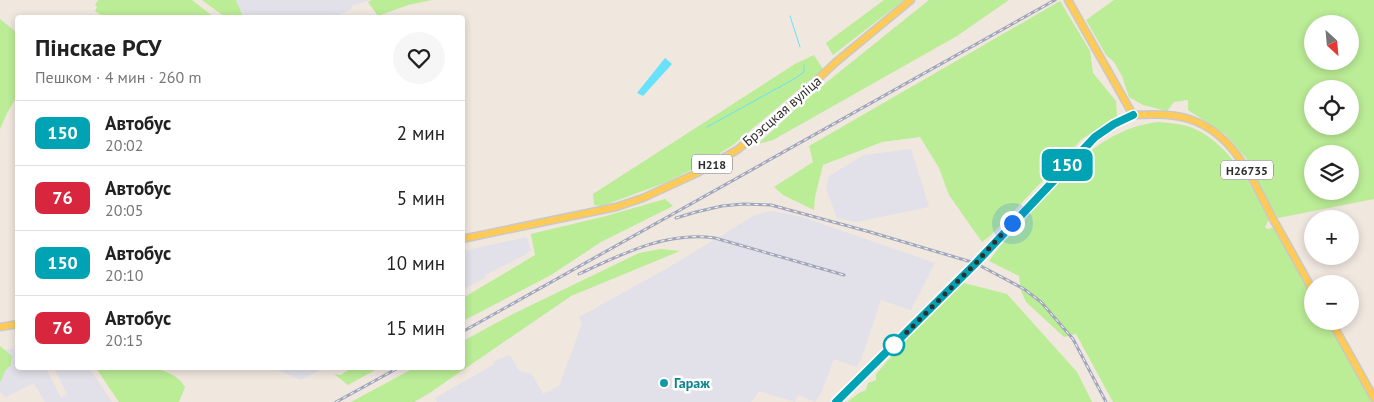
<!DOCTYPE html>
<html lang="ru">
<meta charset="utf-8">
<style>
body{margin:0;font-family:"PT Sans",sans-serif;background:#f6f6f6;color:#222;height:100vh;display:flex;flex-direction:column;font-size:19px;white-space:nowrap}
*{box-sizing:border-box;margin:0}
p{font-size:16px;color:#767676}
.icon{flex:none;width:28px;height:28px;fill:none;stroke:currentColor;stroke-width:2;stroke-linecap:round;stroke-linejoin:round}
.map{position:relative;flex:1;overflow:hidden}
.panel{position:absolute;left:15px;top:15px;width:450px;height:355px;display:flex;flex-direction:column;background:#fff;border-radius:5px;box-shadow:0 2px 8px #0003}
.panel>*{flex:none}
.badge{padding:0 10px;border-radius:8px;font-size:18px;line-height:32px}
.needle{width:32px;rotate:154deg}
.fabs{position:absolute;left:1304px;top:15px;display:grid;gap:10px}
.fabs a{display:grid;place-items:center;width:55px;height:55px;border-radius:50%;background:#fff;box-shadow:0 2px 8px #0003;font-size:25px}
.you{position:absolute;width:25px;height:25px;margin:-12px;border:4px solid #fff;border-radius:50%;background:#1a73e8;box-shadow:0 0 0 8px #1a73e833}
.map>.badge{position:absolute;translate:-50% -50%;box-shadow:0 0 0 2px #fff}
.round{display:grid;place-items:center;flex:none;width:52px;height:52px;border-radius:26px;background:#f6f6f6}
.summary{display:flex;align-items:center;justify-content:space-between;height:85px;padding:0 20px}
h1{font-size:24px;font-weight:700;line-height:38px}
ul{padding:0;list-style:none}
li{display:flex;align-items:center;gap:15px;height:65px;padding:0 20px;border-top:1px solid #e0e0e0}
li div{flex:1}
li b{display:block;font-size:19px}
li em{font-style:normal}
li .badge{min-width:55px;font-weight:700;text-align:center}
.map>svg:first-child{display:block}
.industrial{fill:#e2e0e8}
.green{fill:#bbec96;fill-rule:evenodd}
.water{fill:#68e1fc}
.lines{fill:none;stroke-linecap:round;stroke-linejoin:round}
.stream{stroke:#68e1fc;stroke-width:1}
.tertiary-casing{stroke:#b3b7c2;stroke-width:8}
.primary-casing{stroke:#c9c9c9;stroke-width:9}
.tertiary{stroke:#fff;stroke-width:5}
.primary{stroke:#ffca55;stroke-width:6}
.rail-casing{stroke:#a1a6ba;stroke-width:3}
.rail{stroke:#fff;stroke-width:1;stroke-dasharray:4;stroke-linecap:butt}
.line-casing{stroke:#fff;stroke-width:11}
.line{stroke:#00a3b4;stroke-width:8}
.walk{stroke:#2e2e2e;stroke-width:5;stroke-dasharray:0 9}
.stop-dot{fill:#fff;stroke:#00a3b4;stroke-width:2.5}
.culture-dot{fill:#0f9aa8;stroke:#fff;stroke-width:2}
.labels{text-anchor:middle;dominant-baseline:central;stroke-width:5;stroke-linejoin:round;paint-order:stroke}
.shield{fill:#fff;stroke:#6d6d6d;stroke-width:1}
.shield-label{font-size:12px;font-weight:bold;fill:#2e2e2e}
.street-label{font-size:14px;fill:#2e2e2e;stroke:#fff}
.culture-label{font-size:14px;font-weight:bold;fill:#0d838f;stroke:#fff;text-anchor:start}
</style>
<div class="map">
<svg width="1374" height="402" viewBox="0 0 1374 402">
<rect width="100%" height="100%" fill="#f0e7df"/>
<g class="industrial">
<path d="M236,0H372L353,5L351,9L333,18L243,17Z"/>
<path d="M911,149L929,207L856,222L837,218L826,188L829,176L864,155Z"/>
<path d="M772,211L802,217L935,263L911,310L881,300L862,357L856,367L834,359L821,393L815,402L798,395L795,402L759,391L751,402H437L435,398L493,365L495,361L510,355L519,371L532,374L543,394L559,386L582,324L579,317L666,269L755,215Z"/>
<path d="M527,237L531,251L527,252V254L485,275L486,278L463,289V251Z"/>
<path d="M17,348L18,368H46L61,398L67,394L54,368H89L112,402H45L34,383L6,397L0,392V351Z"/>
<path d="M273,368H324L301,380Z"/>
</g>
<g class="green">
<path d="M98,0H192L214,17H103L95,11L97,7L95,5Z"/>
<path d="M202,0H236L243,17H225Z"/>
<path d="M372,0H432L408,5L378,16L368,2Z"/>
<path d="M884,0H904L833,55L826,43Z"/>
<path d="M929,0H1009L957,36L773,140L758,144L812,94Z"/>
<path d="M1114,0H1374V199L1278,218L1263,195L1246,158L1226,135L1188,110V100L1174,102L1167,111L1143,105L1129,97L1122,76L1114,62L1106,55L1086,20ZM1312,24H1350V61H1312ZM1312,89H1350V126H1312ZM1312,154H1350V191H1312Z"/>
<path d="M1060,1L1090,51L1093,73L1116,101L1117,116L1082,139L991,235L982,242L949,195L939,168L920,137L882,142L823,165L815,197L814,210L783,195L774,187L813,162L809,146Z"/>
<path d="M0,19L17,33V96L7,113L0,129Z"/>
<path d="M814,55L823,69L733,145L701,165L667,182L602,206L594,205L593,194L795,64Z"/>
<path d="M1159,122C1169,123 1181,124 1190,127C1228,141 1252,186 1269,220L1265,227L1267,229L1272,228L1277,231L1312,295V321H1327L1372,402H1113L1076,334L1064,337L1026,302L1021,291L1019,276L989,261C1003,241 1019,224 1035,205C1069,168 1106,127 1159,122Z"/>
<path d="M665,199L673,206L601,242L551,275L463,321V298L535,255L531,234L606,216Z"/>
<path d="M661,249L680,251L571,296L428,394L414,402H351L414,368H462L463,341L513,314L639,253Z"/>
<path d="M960,282L1007,294L1077,372L1092,402H847L859,393L866,390L868,383L876,380V374L930,312Z"/>
<path d="M0,346L12,356L11,365L5,371L0,383Z"/>
<path d="M96,368C122,367 171,361 185,387L179,402H119Z"/>
<path d="M351,368H379L348,385L334,374L341,375Z"/>
</g>
<path class="water" d="M665,58L672,64L643,96L637,93Z"/>
<g class="lines">
<g class="stream">
<path d="M790,16L800,47"/>
<path d="M707,127L794,79L804,72V65"/>
</g>
<defs>
<path id="tertiary" d="M837,402L975,263L1095,137L1114,124L1133,115"/>
<g id="primary">
<path d="M1068,0L1133,115C1154,114 1177,113 1197,122C1237,139 1254,183 1273,219C1286,242 1299,265 1312,289"/>
<path d="M462,239L616,207L643,198L697,173L737,150L772,122L836,62L911,0"/>
<path d="M1331,321L1374,398"/>
<path d="M0,327L18,324"/>
</g>
</defs>
<use href="#tertiary" class="tertiary-casing"/>
<use href="#primary" class="primary-casing"/>
<use href="#tertiary" class="tertiary"/>
<use href="#primary" class="primary"/>
<defs>
<g id="rail">
<path d="M676,218L696,212L722,206L743,204L771,205L870,232L975,263L1024,289L1041,302L1073,339L1106,402"/>
<path d="M579,274C622,254 666,231 715,238L844,275"/>
<path d="M462,332L1055,0"/>
<path d="M336,402L398,368"/>
</g>
</defs>
<use href="#rail" class="rail-casing"/>
<use href="#rail" class="rail"/>
</g>
<g class="lines">
<defs>
<path id="line" d="M836,402L975,264L1095,137L1114,124L1133,115"/>
</defs>
<use href="#line" class="line-casing"/>
<use href="#line" class="line"/>
<path class="walk" d="M894,345L975,264L1012,223"/>
</g>
<circle class="stop-dot" cx="894" cy="345" r="10"/>
<circle class="culture-dot" cx="664" cy="383" r="5"/>
<g class="labels">
<g class="shield">
<rect x="692" y="154.5" width="40" height="19" rx="4"/>
<rect x="1221" y="160.5" width="52" height="19" rx="4"/>
</g>
<g class="shield-label">
<text x="712" y="164">Н218</text>
<text x="1247" y="170">Н26735</text>
</g>
<g class="street-label">
<text transform="translate(782 111) rotate(-41)">Брэсцкая вуліца</text>
</g>
<g class="culture-label">
<text x="674" y="383">Гараж</text>
</g>
</g>
</svg>
<div class="fabs">
<a><svg class="needle" viewBox="-14 -14 28 28"><path d="M0-13l5 13h-10z" fill="#e53935"/><path d="M0 13l5-13h-10z" fill="#767676"/></svg></a>
<a><svg class="icon" aria-label="locate" viewBox="0 0 24 24"><circle cx="12" cy="12" r="6"/><path d="M12 2v4M12 18v4M2 12h4M18 12h4"/></svg></a>
<a><svg class="icon" aria-label="layers" viewBox="0 0 24 24"><path d="M12 4l9 5-9 5-9-5zM3 14l9 5 9-5"/></svg></a>
<a>+</a>
<a>−</a>
</div>
<div class="you" style="left:1012px;top:223px"></div>
<b class="badge" style="left:1067px;top:165px;background:#00a3b4;color:#fff">150</b>
<section class="panel">
<div class="summary"><div><h1>Пінскае РСУ</h1><p>Пешком · 4 мин · 260 m</p></div><a class="round"><svg class="icon" aria-label="heart" viewBox="0 0 24 24"><path d="M12 20l-8-8c-3-5 5-10 8-4 3-6 11-1 8 4z"/></svg></a></div>
<ul>
<li><span class="badge" style="background:#00a3b4;color:#fff">150</span><div><b>Автобус</b><p>20:02</p></div><em>2 мин</em></li>
<li><span class="badge" style="background:#d7263d;color:#fff">76</span><div><b>Автобус</b><p>20:05</p></div><em>5 мин</em></li>
<li><span class="badge" style="background:#00a3b4;color:#fff">150</span><div><b>Автобус</b><p>20:10</p></div><em>10 мин</em></li>
<li><span class="badge" style="background:#d7263d;color:#fff">76</span><div><b>Автобус</b><p>20:15</p></div><em>15 мин</em></li>
</ul>
</section>
</div>
